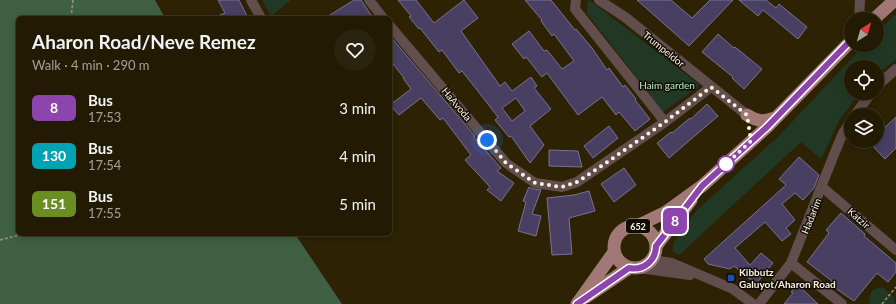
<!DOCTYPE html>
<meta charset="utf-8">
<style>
body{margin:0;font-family:Lato,sans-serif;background:#2a230d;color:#f1f3f6;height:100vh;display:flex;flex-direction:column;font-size:15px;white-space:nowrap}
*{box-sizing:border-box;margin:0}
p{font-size:13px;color:#a2a19a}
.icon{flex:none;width:22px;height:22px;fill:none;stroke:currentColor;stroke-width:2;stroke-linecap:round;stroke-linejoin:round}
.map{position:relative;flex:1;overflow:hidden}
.panel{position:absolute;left:16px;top:16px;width:376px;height:220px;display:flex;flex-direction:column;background:#221a03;border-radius:6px;box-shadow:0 2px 10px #0003,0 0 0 1px #3f3825}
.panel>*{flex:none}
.badge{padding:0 8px;border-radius:6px;font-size:14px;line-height:26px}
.needle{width:26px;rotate:37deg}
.fabs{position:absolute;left:844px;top:12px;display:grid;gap:8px}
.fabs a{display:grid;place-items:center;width:40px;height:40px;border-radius:50%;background:#221a03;box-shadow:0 2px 10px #0003,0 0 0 1px #3f3825;font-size:20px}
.you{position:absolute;width:20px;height:20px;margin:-10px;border:3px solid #fff;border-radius:50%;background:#1a73e8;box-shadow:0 0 0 6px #1a73e833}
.map>.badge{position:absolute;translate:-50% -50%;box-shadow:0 0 0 2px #fff}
.round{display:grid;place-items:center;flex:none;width:42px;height:42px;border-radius:21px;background:#2a230d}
.head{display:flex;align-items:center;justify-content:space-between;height:68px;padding:0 16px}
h1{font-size:19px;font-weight:700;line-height:30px}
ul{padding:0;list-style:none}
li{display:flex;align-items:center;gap:12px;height:48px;padding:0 16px}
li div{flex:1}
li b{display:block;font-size:15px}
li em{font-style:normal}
li .badge{min-width:44px;font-weight:700;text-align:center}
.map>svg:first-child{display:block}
.green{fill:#213924}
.forest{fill:#3f6043}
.building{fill:#483f63;stroke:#797291;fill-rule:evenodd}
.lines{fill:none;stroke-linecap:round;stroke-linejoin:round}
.path{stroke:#9c937c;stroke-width:1.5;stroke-dasharray:3 2;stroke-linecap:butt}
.minor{stroke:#624e4d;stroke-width:10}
.major{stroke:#a17875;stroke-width:13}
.line-casing{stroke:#fff;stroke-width:9}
.line{stroke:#8e44ad;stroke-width:6}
.walk{stroke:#fbf4e3;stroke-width:4;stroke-dasharray:0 7.2}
.stop-dot{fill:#fff;stroke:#8e44ad;stroke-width:2}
.transit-dot{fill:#1a4fb4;stroke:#110c03;stroke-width:1.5}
.labels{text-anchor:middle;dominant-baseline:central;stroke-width:3;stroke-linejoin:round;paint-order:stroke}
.shield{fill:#110c03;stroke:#b5aea0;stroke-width:1}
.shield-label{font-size:9px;font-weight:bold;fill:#fbf4e3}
.street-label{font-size:10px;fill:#fbf4e3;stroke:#110c03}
.park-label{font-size:10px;fill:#b8f1be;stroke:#110c03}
.poi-label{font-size:10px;font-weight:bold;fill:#fbf4e3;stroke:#110c03;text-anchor:start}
</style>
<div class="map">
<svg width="896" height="304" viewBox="0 0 896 304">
<rect width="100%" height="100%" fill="#2d2204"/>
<g class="green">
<path d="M262,0H291L271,16Z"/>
<path d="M588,0H589L700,85L663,112L587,13Z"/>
<path d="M896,14V59L877,75V67H851V93H859L839,121L821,159L801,142L679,255L673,252V245L680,232L697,210L779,136L864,45H877V32Z"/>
<path d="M878,288H884L893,297L896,304H870C868,297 870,290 878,288Z"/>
</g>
<path class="forest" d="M0,0H155L165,18H18V234H295L342,304H0Z"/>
<g class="building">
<path d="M218,0H239L248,18H213L225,13Z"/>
<path d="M354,0H361L373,18H325Z"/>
<path d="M398,0H416L434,23L464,0L478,18L461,31L500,86L505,82L512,91L531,77L537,86L534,88L551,109L530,126L544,145L530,163L511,136L509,137L495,120L498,117L477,90L462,71L459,73L442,50L439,52L420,28L419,29L409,17L411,16ZM516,98L525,111L512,121L502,108Z"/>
<path d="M525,0H551L575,30L576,29L592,48L607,70L609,68L623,87L625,85L636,99L635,100L650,119L635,131L619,112L616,115L602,97L578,115L547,73L542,77L526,57L524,59L512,44L529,31L544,51L547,50L562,69L574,61L554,34L552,36L541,21L542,20Z"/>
<path d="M637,0H671L692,18L710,0H733L689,46Z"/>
<path d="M739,0H766L776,8L779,4L807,27L798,39L763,10L758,16Z"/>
<path d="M718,34L734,48L735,47L762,69L744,89L732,78L733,77L702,52Z"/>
<path d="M390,36L475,136L474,137L501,168L497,171L514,183L501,201L487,190L490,187L465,160L471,155L443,118L440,120L421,98L399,115L390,105L411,89L403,78H404L390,60Z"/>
<path d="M707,104L718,116L669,158L657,143L671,132L672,133L690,118L691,119Z"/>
<path d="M896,117V148L885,159L868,141H877V135Z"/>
<path d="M609,126L618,138L593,158L584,146Z"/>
<path d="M549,150L578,151L582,167L549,166Z"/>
<path d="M799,157L819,175L814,188L803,200L795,193L782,204L795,220L786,228L791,234L782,241L765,222L735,248L750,265L761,253L773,263L756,284L734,266L730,269L708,264L704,259L786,185L779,179Z"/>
<path d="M624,168L636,185L614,202L601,184Z"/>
<path d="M529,187L534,189L541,190L532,214L541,216L536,236L518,231L526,202L523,201Z"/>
<path d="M589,191L595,211L569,218L572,254L552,255L547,198L574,195Z"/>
<path d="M841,213L865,234L864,236L896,263V272L888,282L877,273L854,301L838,290L830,283L832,281L807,262L829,233L826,230Z"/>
<path d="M798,285L818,304H784L793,293L791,292Z"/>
</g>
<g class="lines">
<g class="path">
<path d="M71,18L73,0"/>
<path d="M0,240L16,236L18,234"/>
<path d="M882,304L896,287"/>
</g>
<g class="minor">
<path d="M251,0L261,18"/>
<path d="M369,0L383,18"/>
<path d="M576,0L575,9L665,122"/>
<path d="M599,0L625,17L747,115"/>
<path d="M859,19L860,0"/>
<path d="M390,26L506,163L535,183L562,187L577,182L665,122L711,87"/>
<path d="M877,86L896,69"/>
<path d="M855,115L871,93"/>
<path d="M822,187L896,250"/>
<path d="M652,260L672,263L733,289L753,304"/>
<path d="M791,263L842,304"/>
<path d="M639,268L690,275"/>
<path d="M759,304L791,263L835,152L843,133L851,121"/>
</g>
<g class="major">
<path d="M874,19L895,0"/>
<path d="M747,115C759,122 763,122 775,118"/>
<circle cx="635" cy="247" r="21"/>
<path d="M637,226L666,212L702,186L767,127L851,41"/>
<path d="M656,246L691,200"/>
<path d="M586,297L629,268"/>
<path d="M577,304L614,252"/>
</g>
</g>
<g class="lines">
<defs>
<path id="line" d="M577,304L629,268C644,271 656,260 656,246L702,186L767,127L851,40"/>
</defs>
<use href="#line" class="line-casing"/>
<use href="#line" class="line"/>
<path class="walk" d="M487,140L506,163L535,183L562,187L577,182L606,163L665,122L711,87L747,115L751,141L722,168L726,164"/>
</g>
<circle class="stop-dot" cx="726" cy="164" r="8"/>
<rect class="transit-dot" x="727" y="274" width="8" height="8" rx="2"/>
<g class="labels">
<rect class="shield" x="626" y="219" width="24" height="14" rx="3"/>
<g class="shield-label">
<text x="638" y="226">652</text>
</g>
<g class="street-label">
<text transform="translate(664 49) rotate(39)">Trumpeldor</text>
<text transform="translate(457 104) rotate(50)">HaAvoda</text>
<text transform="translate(811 216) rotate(-68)">Hadarim</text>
<text transform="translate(859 218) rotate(41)">Katzir</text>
</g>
<g class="park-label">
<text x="667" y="85">Haim garden</text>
</g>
<g class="poi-label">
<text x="739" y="272">Kibbutz<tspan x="739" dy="12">Galuyot/Aharon Road</tspan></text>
</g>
</g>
</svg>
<div class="fabs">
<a><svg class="needle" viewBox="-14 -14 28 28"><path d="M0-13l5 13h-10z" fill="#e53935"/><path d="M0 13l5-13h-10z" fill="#a2a19a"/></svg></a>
<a><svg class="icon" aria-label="locate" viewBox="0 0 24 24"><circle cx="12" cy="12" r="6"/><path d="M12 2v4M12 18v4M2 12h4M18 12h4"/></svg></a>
<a><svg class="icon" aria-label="layers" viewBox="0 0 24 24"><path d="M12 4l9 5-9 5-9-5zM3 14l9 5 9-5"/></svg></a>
</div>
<div class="you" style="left:487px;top:140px"></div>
<b class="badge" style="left:675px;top:221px;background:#8e44ad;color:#fff">8</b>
<section class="panel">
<div class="head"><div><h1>Aharon Road/Neve Remez</h1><p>Walk · 4 min · 290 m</p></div><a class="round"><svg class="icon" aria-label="heart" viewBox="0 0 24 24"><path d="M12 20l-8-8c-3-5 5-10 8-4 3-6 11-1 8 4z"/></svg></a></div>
<ul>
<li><span class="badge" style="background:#8e44ad;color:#fff">8</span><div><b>Bus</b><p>17:53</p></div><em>3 min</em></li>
<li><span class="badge" style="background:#00a3b4;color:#fff">130</span><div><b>Bus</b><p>17:54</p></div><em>4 min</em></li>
<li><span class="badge" style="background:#6b8e23;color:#fff">151</span><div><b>Bus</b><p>17:55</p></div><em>5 min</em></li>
</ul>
</section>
</div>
